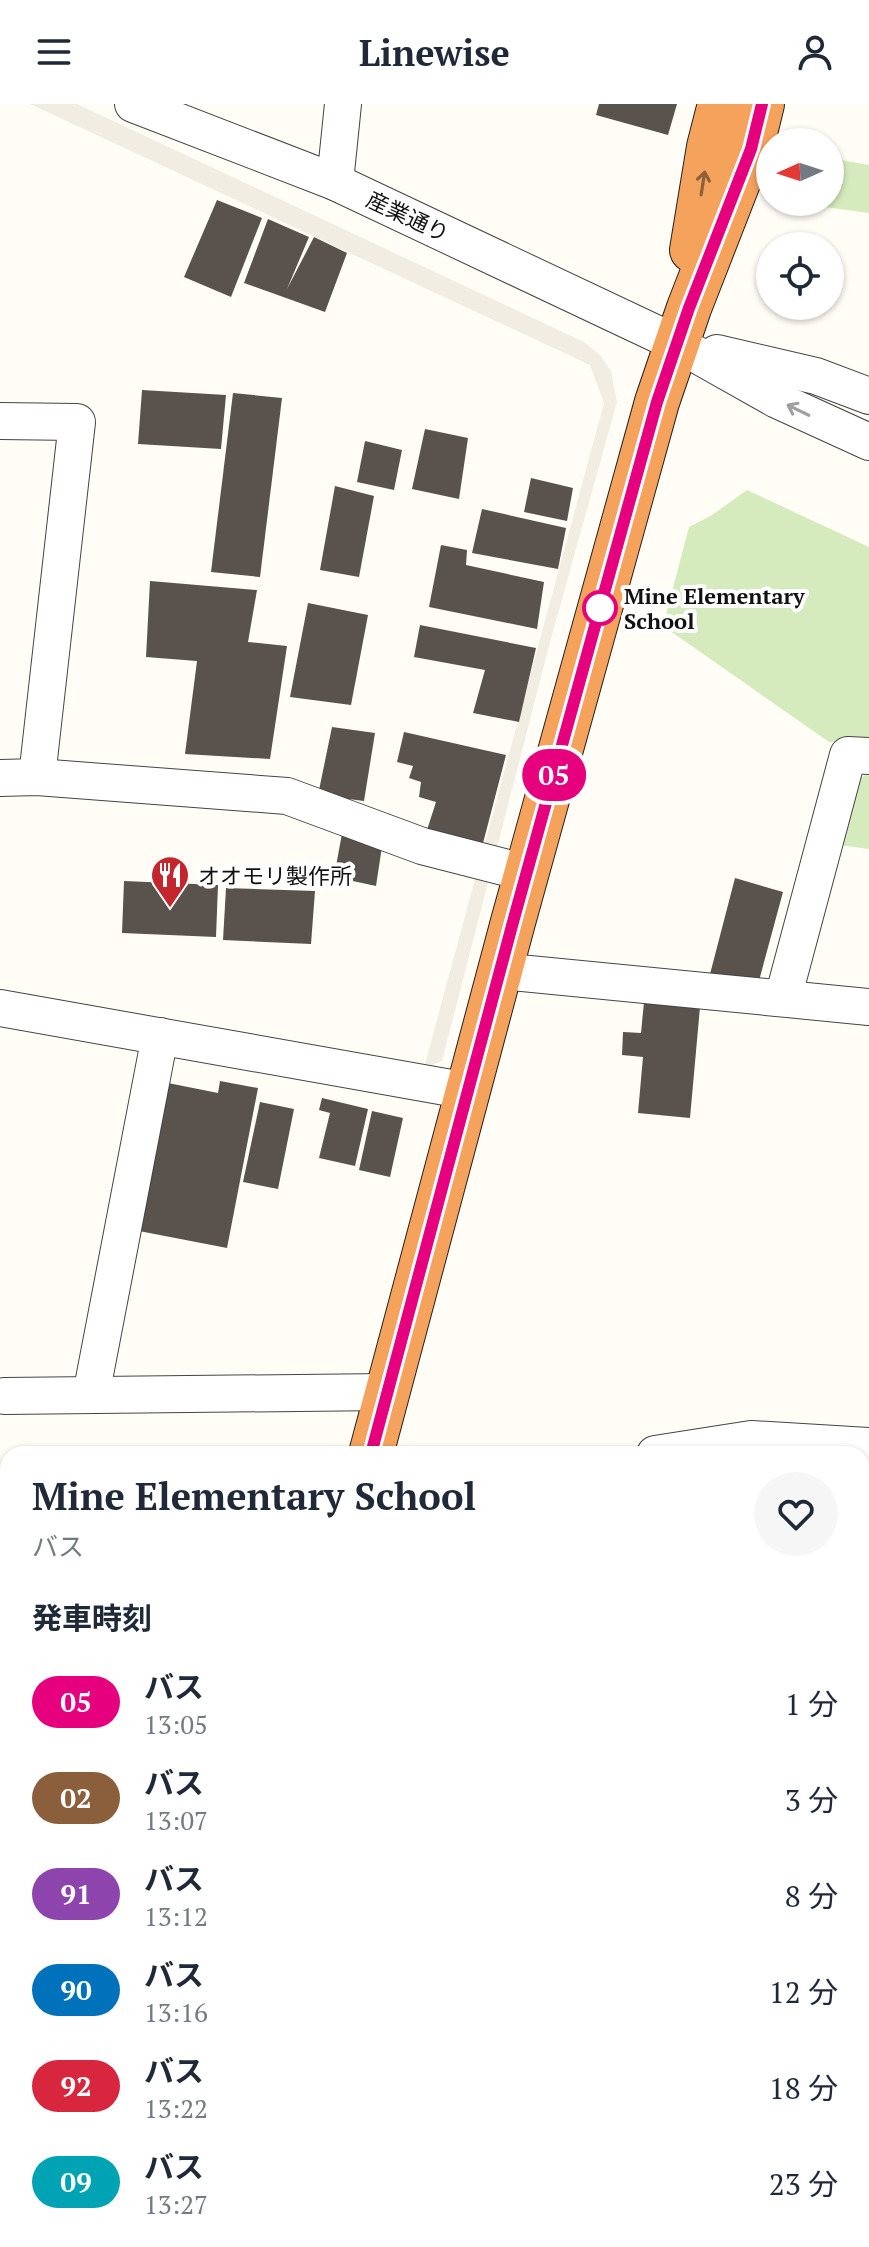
<!DOCTYPE html>
<html lang="ja">
<meta charset="utf-8">
<style>
body{margin:0;font-family:"PT Serif","Noto Sans JP",serif;background:#f6f6f7;color:#1f2937;height:100vh;display:flex;flex-direction:column;font-size:30px;white-space:nowrap}
*{box-sizing:border-box;margin:0}
p{font-size:26px;color:#747a83}
.icon{flex:none;width:44px;height:44px;fill:none;stroke:currentColor;stroke-width:2;stroke-linecap:round;stroke-linejoin:round}
.map{position:relative;flex:1;overflow:hidden}
.details{position:absolute;left:0px;top:1342px;width:870px;height:802px;display:flex;flex-direction:column;background:#fff;border-radius:24px 24px 0 0;box-shadow:0 2px 6px #0004}
.details>*{flex:none}
.badge{padding:0 16px;border-radius:26px;font-size:28px;line-height:52px}
.needle{width:52px;rotate:267deg}
.controls{position:absolute;left:756px;top:24px;display:grid;gap:16px}
.controls a{display:grid;place-items:center;width:88px;height:88px;border-radius:50%;background:#fff;box-shadow:0 2px 6px #0004;font-size:40px}
.map>.badge{position:absolute;translate:-50% -50%;box-shadow:0 0 0 4px #fff}
h2{padding:0 32px;font-size:30px;line-height:72px}
.round{display:grid;place-items:center;flex:none;width:84px;height:84px;border-radius:42px;background:#f6f6f7}
.overview{display:flex;align-items:center;justify-content:space-between;height:136px;padding:0 32px}
h1{font-size:38px;font-weight:800;line-height:60px}
ul{padding:0;list-style:none}
li{display:flex;align-items:center;gap:24px;height:96px;padding:0 32px}
li div{flex:1}
li b{display:block;font-size:30px}
li em{font-style:normal}
li .badge{min-width:88px;font-weight:700;text-align:center}
header{display:flex;justify-content:space-between;align-items:center;height:104px;padding:0 32px;background:#fff;font-size:36px;font-weight:800}
.map>svg:first-child{display:block}
.green{fill:#d5ebbd}
.plaza{fill:#f1ede2}
.building{fill:#5a524d}
.lines{fill:none;stroke-linecap:round;stroke-linejoin:round}
.minor-casing{stroke:#444;stroke-width:38}
.highway-casing{stroke:#222;stroke-width:46}
.minor{stroke:#fff;stroke-width:36}
.highway{stroke:#f5a25d;stroke-width:44}
.oneway{stroke:#8e613b}
.oneway2{stroke:#a0a0a0}
.line-casing{stroke:#fff;stroke-width:18}
.line{stroke:#e6007e;stroke-width:12}
.stop-dot{fill:#fff;stroke:#e6007e;stroke-width:4}
.labels{text-anchor:middle;dominant-baseline:central;stroke-width:8;stroke-linejoin:round;paint-order:stroke}
.street-label{font-size:22px;fill:#111;stroke:#fff}
.stop-label{font-size:22px;font-weight:bold;fill:#111;stroke:#fff;text-anchor:start}
.poi-label{font-size:22px;fill:#111;stroke:#fff;text-anchor:start}
</style>
<header><svg class="icon" aria-label="menu" viewBox="0 0 24 24"><path d="M4 6h16M4 12h16M4 18h16"/></svg>Linewise<svg class="icon" aria-label="person" viewBox="0 0 24 24"><circle cx="12" cy="8" r="4"/><path d="M4 21q1-7 8-7t8 7"/></svg></header>
<div class="map">
<svg width="869" height="2143" viewBox="0 0 869 2143">
<rect width="100%" height="100%" fill="#fffdf5"/>
<g class="green">
<path d="M830,54L869,61V109L789,98H830Z"/>
<path d="M747,386L869,443V639L829,638L663,522L689,423L712,411Z"/>
<path d="M865,671L869,672V745L839,741L854,680Z"/>
<path d="M862,1939H869V2006H862L864,1974Z"/>
</g>
<path class="plaza" d="M30,0H77L584,238L600,251L611,267L617,298L549,542L442,957L432,961L425,960L604,299L590,261Z"/>
<g class="building">
<path d="M599,0H677L668,31L596,11Z"/>
<path d="M217,96L262,114L231,193L184,173Z"/>
<path d="M268,115L309,133L287,185L314,133L347,149L325,208L244,179Z"/>
<path d="M142,286L226,291L221,345L138,340Z"/>
<path d="M233,289L282,294L260,473L211,468Z"/>
<path d="M425,325L468,334L459,395L412,385Z"/>
<path d="M365,337L402,346L394,386L357,378Z"/>
<path d="M531,374L573,384L567,417L524,408Z"/>
<path d="M335,382L374,392L359,473L320,466Z"/>
<path d="M482,405L566,424L558,465L472,449Z"/>
<path d="M441,441L467,446L466,461L544,478L537,525L429,503Z"/>
<path d="M150,477L257,486L248,538L287,542L270,655L185,650L197,557L146,553Z"/>
<path d="M308,499L368,511L351,601L290,593Z"/>
<path d="M420,521L536,544L519,618L473,609L485,566L414,553Z"/>
<path d="M332,623L375,629L364,697L318,691Z"/>
<path d="M404,628L506,651L482,743L427,726L436,698L419,693L421,678L409,674L413,662L397,658Z"/>
<path d="M343,724L383,736L376,782L334,773Z"/>
<path d="M735,774L783,788L757,884L709,874Z"/>
<path d="M124,777L218,781L216,833L122,829Z"/>
<path d="M226,784L315,787L311,840L223,836Z"/>
<path d="M644,898L700,903L690,1014L638,1009L643,953L622,951L623,928L641,929Z"/>
<path d="M220,977L258,984L227,1144L139,1127L168,979L218,989Z"/>
<path d="M322,994L368,1005L355,1062L319,1054L330,1009L319,1006Z"/>
<path d="M260,998L294,1005L278,1085L243,1078Z"/>
<path d="M372,1007L403,1014L390,1073L359,1066Z"/>
<path d="M862,1472H869V1537L862,1538Z"/>
<path d="M868,1559L869,1623H862V1560Z"/>
<path d="M862,1655H869V1713L862,1714Z"/>
<path d="M869,1717V1779H862V1718Z"/>
<path d="M869,1782V1842L862,1843V1783Z"/>
<path d="M862,1879H869V1933L862,1934Z"/>
<path d="M862,2086H869V2143L848,2142V2136H862Z"/>
<path d="M272,2136H328V2143H271Z"/>
<rect x="489" y="2136" width="78" height="7"/>
<rect x="686" y="2136" width="45" height="7"/>
<rect x="746" y="2136" width="60" height="7"/>
</g>
<g class="lines">
<defs>
<g id="minor">
<path d="M133,0L335,78L676,239L777,296L869,338"/>
<path d="M335,78L343,0"/>
<path d="M717,249L816,272L869,292"/>
<path d="M0,317L77,318L37,673"/>
<path d="M0,674L37,673L287,692L422,742L527,769"/>
<path d="M500,867L869,903"/>
<path d="M783,894L848,651L869,652"/>
<path d="M0,904L468,987"/>
<path d="M91,1291L160,932"/>
<path d="M4,1292L387,1288"/>
<path d="M655,1350L751,1335L869,1342"/>
<path d="M0,1578L8,1577"/>
<path d="M862,1637L869,1636"/>
<path d="M862,1859H869"/>
<path d="M671,2136V2143"/>
</g>
<g id="highway">
<path d="M692,146L709,43L720,0"/>
<path d="M371,1350L513,818L657,298L689,204L751,45L762,0"/>
<path d="M180,2143L182,2136"/>
</g>
</defs>
<use href="#minor" class="minor-casing"/>
<use href="#highway" class="highway-casing"/>
<use href="#minor" class="minor"/>
<use href="#highway" class="highway"/>
</g>
<defs><path id="oneway-shaft" d="M-6 0H5M1.5-3L5.5 0L1.5 3" fill="none" stroke-width="1.6" stroke-linecap="round" stroke-linejoin="round" transform="scale(2)"/></defs>
<use class="oneway" href="#oneway-shaft" transform="translate(703 79) rotate(-81)"/>
<use class="oneway2" href="#oneway-shaft" transform="translate(798 306) rotate(-154)"/>
<g class="lines">
<defs>
<path id="line" d="M371,1350L513,818L657,298L689,204L751,45L762,0"/>
</defs>
<use href="#line" class="line-casing"/>
<use href="#line" class="line"/>
</g>
<defs>
<symbol id="restaurant-pin" viewBox="-11 -11 22 30"><path d="M0 17L-7.5 6A9.5 9.5 0 1 1 7.5 6Z" fill="#c4262e" stroke="#fff"/><path d="M-5-6h1v4h1v-4h1v4h1v-4h1v5L-1.5 .5V6h-2V.5L-5-1ZM5-6V6H3V1.5H1.5Q1.5-4 5-6Z" fill="#fff"/></symbol>
</defs>
<g fill-rule="evenodd">
<use href="#restaurant-pin" x="148" y="749" width="44" height="60"/>
</g>
<circle class="stop-dot" cx="600" cy="504" r="16"/>
<g class="labels">
<g class="street-label">
<text transform="translate(408 112) rotate(25)">産業通り</text>
</g>
<g class="stop-label">
<text x="624" y="491">Mine Elementary<tspan x="624" dy="25">School</tspan></text>
</g>
<g class="poi-label">
<text x="198" y="771">オオモリ製作所</text>
</g>
</g>
</svg>
<div class="controls">
<a><svg class="needle" viewBox="-14 -14 28 28"><path d="M0-13l5 13h-10z" fill="#e53935"/><path d="M0 13l5-13h-10z" fill="#747a83"/></svg></a>
<a><svg class="icon" aria-label="locate" viewBox="0 0 24 24"><circle cx="12" cy="12" r="6"/><path d="M12 2v4M12 18v4M2 12h4M18 12h4"/></svg></a>
</div>
<b class="badge" style="left:554px;top:671px;background:#e6007e;color:#fff">05</b>
<section class="details">
<div class="overview"><div><h1>Mine Elementary School</h1><p>バス</p></div><a class="round"><svg class="icon" aria-label="heart" viewBox="0 0 24 24"><path d="M12 20l-8-8c-3-5 5-10 8-4 3-6 11-1 8 4z"/></svg></a></div>
<h2>発車時刻</h2>
<ul>
<li><span class="badge" style="background:#e6007e;color:#fff">05</span><div><b>バス</b><p>13:05</p></div><em>1 分</em></li>
<li><span class="badge" style="background:#8b5e3c;color:#fff">02</span><div><b>バス</b><p>13:07</p></div><em>3 分</em></li>
<li><span class="badge" style="background:#8e44ad;color:#fff">91</span><div><b>バス</b><p>13:12</p></div><em>8 分</em></li>
<li><span class="badge" style="background:#0072bc;color:#fff">90</span><div><b>バス</b><p>13:16</p></div><em>12 分</em></li>
<li><span class="badge" style="background:#d7263d;color:#fff">92</span><div><b>バス</b><p>13:22</p></div><em>18 分</em></li>
<li><span class="badge" style="background:#00a3b4;color:#fff">09</span><div><b>バス</b><p>13:27</p></div><em>23 分</em></li>
</ul>
</section>
</div>
